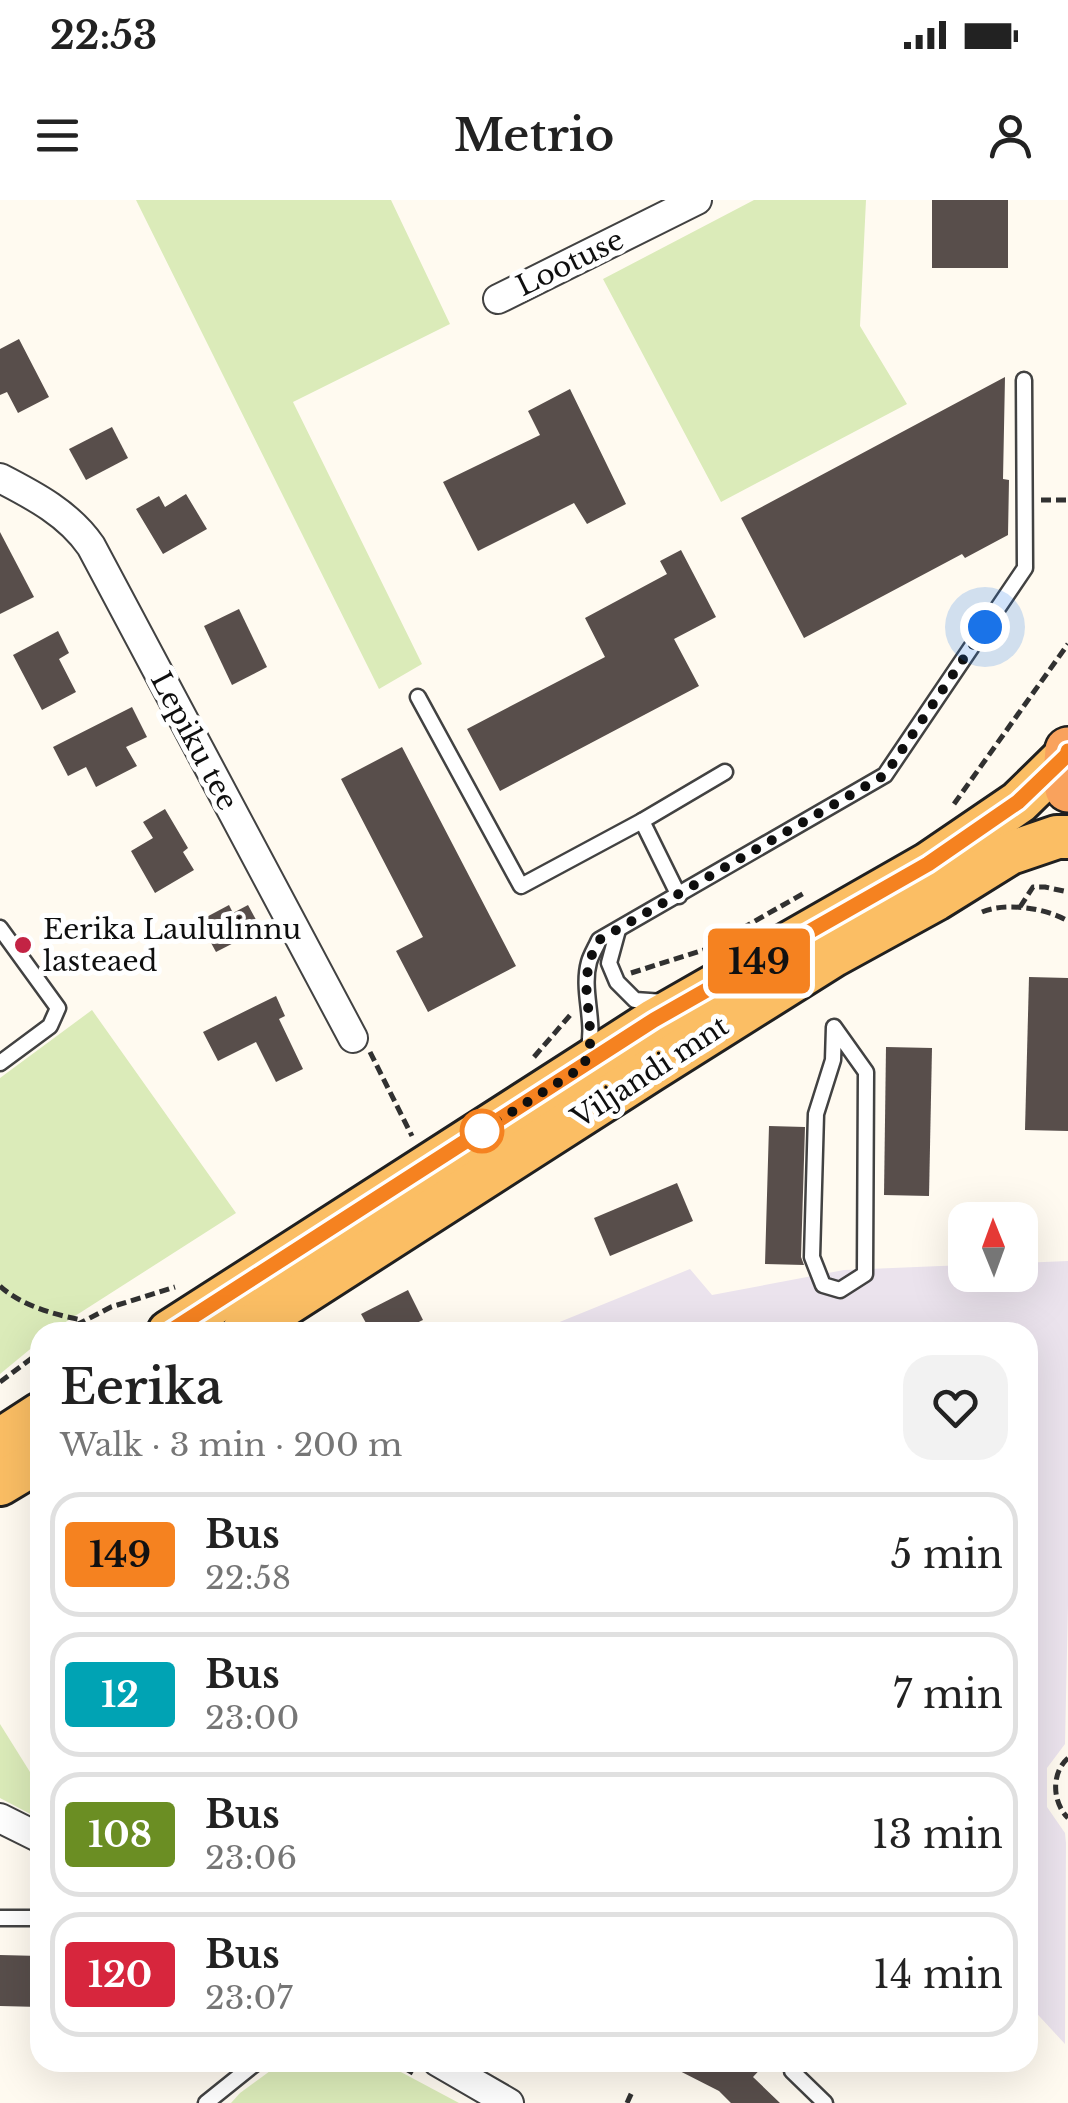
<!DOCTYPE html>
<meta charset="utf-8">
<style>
body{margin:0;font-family:"Libre Baskerville",serif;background:#f2f2f2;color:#222;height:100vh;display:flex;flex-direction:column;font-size:38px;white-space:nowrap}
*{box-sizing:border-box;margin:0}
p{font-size:32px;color:#767676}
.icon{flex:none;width:55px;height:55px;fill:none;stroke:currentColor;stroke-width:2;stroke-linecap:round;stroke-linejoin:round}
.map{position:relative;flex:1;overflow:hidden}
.panel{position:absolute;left:30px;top:1122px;width:1008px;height:750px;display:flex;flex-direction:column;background:#fff;border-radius:30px;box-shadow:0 10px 40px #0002}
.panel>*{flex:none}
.badge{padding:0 20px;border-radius:8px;font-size:35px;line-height:65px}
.needle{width:65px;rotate:359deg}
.tools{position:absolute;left:948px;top:1002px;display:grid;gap:20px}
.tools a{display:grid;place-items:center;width:90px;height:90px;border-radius:20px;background:#fff;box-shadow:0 10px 40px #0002;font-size:50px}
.you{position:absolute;width:50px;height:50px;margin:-25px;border:8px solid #fff;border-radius:50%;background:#1a73e8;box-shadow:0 0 0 15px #1a73e833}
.map>.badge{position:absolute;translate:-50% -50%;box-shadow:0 0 0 5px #fff}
.round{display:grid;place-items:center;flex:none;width:105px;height:105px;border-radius:30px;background:#f2f2f2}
.head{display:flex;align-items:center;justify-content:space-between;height:170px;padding:0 30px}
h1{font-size:48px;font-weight:600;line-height:75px}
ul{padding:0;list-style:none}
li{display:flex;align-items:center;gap:30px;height:125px;margin:0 20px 15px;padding:0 10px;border:5px solid #e0e0e0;border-radius:30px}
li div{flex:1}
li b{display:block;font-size:38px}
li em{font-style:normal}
li .badge{min-width:110px;font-weight:700;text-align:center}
.status{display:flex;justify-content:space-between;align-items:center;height:70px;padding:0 50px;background:#fff;direction:ltr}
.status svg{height:28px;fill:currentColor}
header{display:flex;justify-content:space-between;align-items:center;height:130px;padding:0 30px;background:#fff;font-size:45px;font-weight:600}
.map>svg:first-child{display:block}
.industrial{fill:#ebe3ed}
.green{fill:#dbebb9}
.building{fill:#584e4b}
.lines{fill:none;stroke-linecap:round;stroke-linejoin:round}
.service-casing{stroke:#424242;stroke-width:19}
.minor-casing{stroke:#424242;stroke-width:32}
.primary-casing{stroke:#202020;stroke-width:48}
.trunk-casing{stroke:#202020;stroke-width:50}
.path{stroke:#313131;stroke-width:5;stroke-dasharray:10 5;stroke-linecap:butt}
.service{stroke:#fff;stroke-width:14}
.minor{stroke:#fff;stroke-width:28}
.primary{stroke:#fbbe64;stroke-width:42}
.trunk{stroke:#f9a25d;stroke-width:45}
.line-casing{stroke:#fff;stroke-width:22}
.line{stroke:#f58220;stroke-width:15}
.walk{stroke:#0f0f0f;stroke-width:10;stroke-dasharray:0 18}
.poi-dot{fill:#c32344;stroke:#fff;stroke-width:4}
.stop-dot{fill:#fff;stroke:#f58220;stroke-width:5}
.labels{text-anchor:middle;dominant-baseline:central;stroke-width:10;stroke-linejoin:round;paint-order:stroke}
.street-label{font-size:28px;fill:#0f0f0f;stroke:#fff}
.poi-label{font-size:28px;fill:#0f0f0f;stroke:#fff;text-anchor:start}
</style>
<div class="status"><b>22:53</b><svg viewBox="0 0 49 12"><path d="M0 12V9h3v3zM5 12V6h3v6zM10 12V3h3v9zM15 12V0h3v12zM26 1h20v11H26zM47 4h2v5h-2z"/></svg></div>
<header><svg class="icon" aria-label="menu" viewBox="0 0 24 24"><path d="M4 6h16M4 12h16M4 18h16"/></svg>Metrio<svg class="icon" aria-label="person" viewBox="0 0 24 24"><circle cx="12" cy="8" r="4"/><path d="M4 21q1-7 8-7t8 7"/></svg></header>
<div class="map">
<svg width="1068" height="1903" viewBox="0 0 1068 1903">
<rect width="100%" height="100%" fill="#fffaf0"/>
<path class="industrial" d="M1068,1061V1404L1065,1544L1047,1568V1607L1065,1633L1066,1643L1065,1844L1028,1804V1132H535L690,1069L712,1095L844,1070L965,1065V1075H1020V1063Z"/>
<g class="green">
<path d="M136,0H391L450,124L293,202L422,464L379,489Z"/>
<path d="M754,0H866L860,126L907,204L721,302L603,79Z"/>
<path d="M92,810L236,1013L50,1132H40V1141L0,1174V878Z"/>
<path d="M0,1524L40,1588V1619L0,1598Z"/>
<path d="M281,1863H384L459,1903H231L240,1893Z"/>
</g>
<g class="building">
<rect x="932" y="0" width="76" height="68"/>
<path d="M19,139L49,197L18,213L7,192L0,195V149Z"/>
<path d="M1005,177L1003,279L1009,280L1008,335L965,358L962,354L804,438L741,318Z"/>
<path d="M570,189L626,304L587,324L574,303L478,351L443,282L540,235L528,211Z"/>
<path d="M112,227L128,258L86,280L69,249Z"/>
<path d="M186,294L207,329L163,354L136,309L159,296L165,307Z"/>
<path d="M0,332L34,397L0,414Z"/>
<path d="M681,350L716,417L674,439L699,486L500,591L467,529L605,457L585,418L667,374L660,361Z"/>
<path d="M239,409L267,467L232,485L204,426Z"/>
<path d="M58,431L69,453L59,459L76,492L42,510L13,455Z"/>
<path d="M132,507L147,537L126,547L137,566L96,587L86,567L68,576L53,547Z"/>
<path d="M402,547L516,766L428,812L396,751L423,737L341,579Z"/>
<path d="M165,609L188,648L183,652L194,670L155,693L131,651L153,638L143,622Z"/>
<path d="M229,705L233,713L248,705L261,729L216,752L199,721Z"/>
<path d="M1029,777L1068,778V931L1025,930Z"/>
<path d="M276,796L285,816L279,819L303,869L276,882L256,842L218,861L203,832Z"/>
<path d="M886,847L932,848L929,996L884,995Z"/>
<path d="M769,926L805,927L801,1057L804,1065L765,1064Z"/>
<path d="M677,983L693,1021L610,1056L594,1018Z"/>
<path d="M408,1090L423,1120L397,1132H371L361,1114Z"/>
<path d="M0,1755L40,1756V1807L0,1806Z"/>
<path d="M662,1862H767L753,1877L780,1903H731L719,1891Z"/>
</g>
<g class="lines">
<defs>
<g id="service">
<path d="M418,497L521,686L642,621L679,696"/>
<path d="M642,621L725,572"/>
<path d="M0,728L58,808L50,826L0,863"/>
<path d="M618,730L609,763L617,782L635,800L664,802"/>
<path d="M834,827L866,872L865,1074L840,1090L823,1085L812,1057L816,914L833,860Z"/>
<path d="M588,851C596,822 581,791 589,762C591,755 596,747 599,740L885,575L1025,368L1024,180"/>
<path d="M0,1718H40"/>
<path d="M792,1871L825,1903"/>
<path d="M206,1903L257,1862"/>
</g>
<g id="minor">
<path d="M498,99L697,0"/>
<path d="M0,278C35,296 69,314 91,346L353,838"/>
<path d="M0,1618L40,1638"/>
<path d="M438,1862L509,1903"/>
</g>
<g id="primary">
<path d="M169,1132L655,820L928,664L1019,602L1067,555"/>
<path d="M243,1132L651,870L834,755L936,699L1010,653L1057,637H1068"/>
<path d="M0,1240L40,1214"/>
<path d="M0,1284L40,1260"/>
</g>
<path id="trunk" d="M1068,550L1066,574L1068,589"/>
</defs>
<use href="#service" class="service-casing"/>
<use href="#minor" class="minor-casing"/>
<use href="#primary" class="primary-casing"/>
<use href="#trunk" class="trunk-casing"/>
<g class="path">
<path d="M1041,300H1068"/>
<path d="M954,604L1068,444"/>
<path d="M1020,707L1033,687H1045L1068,692"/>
<path d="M982,712C1006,702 1046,708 1068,721"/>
<path d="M631,773L704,750L806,692"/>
<path d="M370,852L412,936"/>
<path d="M534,857L572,813"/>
<path d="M0,1086C20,1105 55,1115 82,1120"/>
<path d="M63,1132L111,1107L175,1087"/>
<path d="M0,1182L40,1152"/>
<path d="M1068,1558C1051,1573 1052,1602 1068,1618"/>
<path d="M394,1862L413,1873"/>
<path d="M627,1903L632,1892"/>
</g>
<use href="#service" class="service"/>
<use href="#minor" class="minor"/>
<use href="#primary" class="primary"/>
<use href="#trunk" class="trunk"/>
</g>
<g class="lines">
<defs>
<path id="line" d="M169,1132L654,820L928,664L1018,602L1067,555L1068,551"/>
</defs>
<use href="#line" class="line-casing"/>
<use href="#line" class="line"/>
<path class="walk" d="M482,931L584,866L591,840L586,784L589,761L599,740L885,575L985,427"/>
</g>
<circle class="poi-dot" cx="23" cy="745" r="10"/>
<circle class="stop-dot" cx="482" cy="931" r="20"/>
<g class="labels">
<g class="street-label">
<text transform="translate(570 63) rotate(-26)">Lootuse</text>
<text transform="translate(194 541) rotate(62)">Lepiku tee</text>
<text transform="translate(650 872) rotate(-33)">Viljandi mnt</text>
</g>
<g class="poi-label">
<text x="43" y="729">Eerika Laululinnu<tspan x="43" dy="32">lasteaed</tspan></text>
</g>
</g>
</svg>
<div class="tools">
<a><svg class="needle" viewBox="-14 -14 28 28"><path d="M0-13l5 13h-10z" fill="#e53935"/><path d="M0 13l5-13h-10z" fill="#767676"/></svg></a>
</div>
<div class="you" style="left:985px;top:427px"></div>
<b class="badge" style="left:759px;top:761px;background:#f58220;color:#111">149</b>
<section class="panel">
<div class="head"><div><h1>Eerika</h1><p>Walk · 3 min · 200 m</p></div><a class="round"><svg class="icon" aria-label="heart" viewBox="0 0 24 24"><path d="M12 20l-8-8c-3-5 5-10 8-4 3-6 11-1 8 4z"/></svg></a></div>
<ul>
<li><span class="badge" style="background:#f58220;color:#111">149</span><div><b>Bus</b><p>22:58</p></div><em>5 min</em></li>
<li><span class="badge" style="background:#00a3b4;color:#fff">12</span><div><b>Bus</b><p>23:00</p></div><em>7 min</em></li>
<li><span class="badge" style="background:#6b8e23;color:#fff">108</span><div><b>Bus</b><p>23:06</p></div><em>13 min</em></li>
<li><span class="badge" style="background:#d7263d;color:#fff">120</span><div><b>Bus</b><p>23:07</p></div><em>14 min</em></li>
</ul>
</section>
</div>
